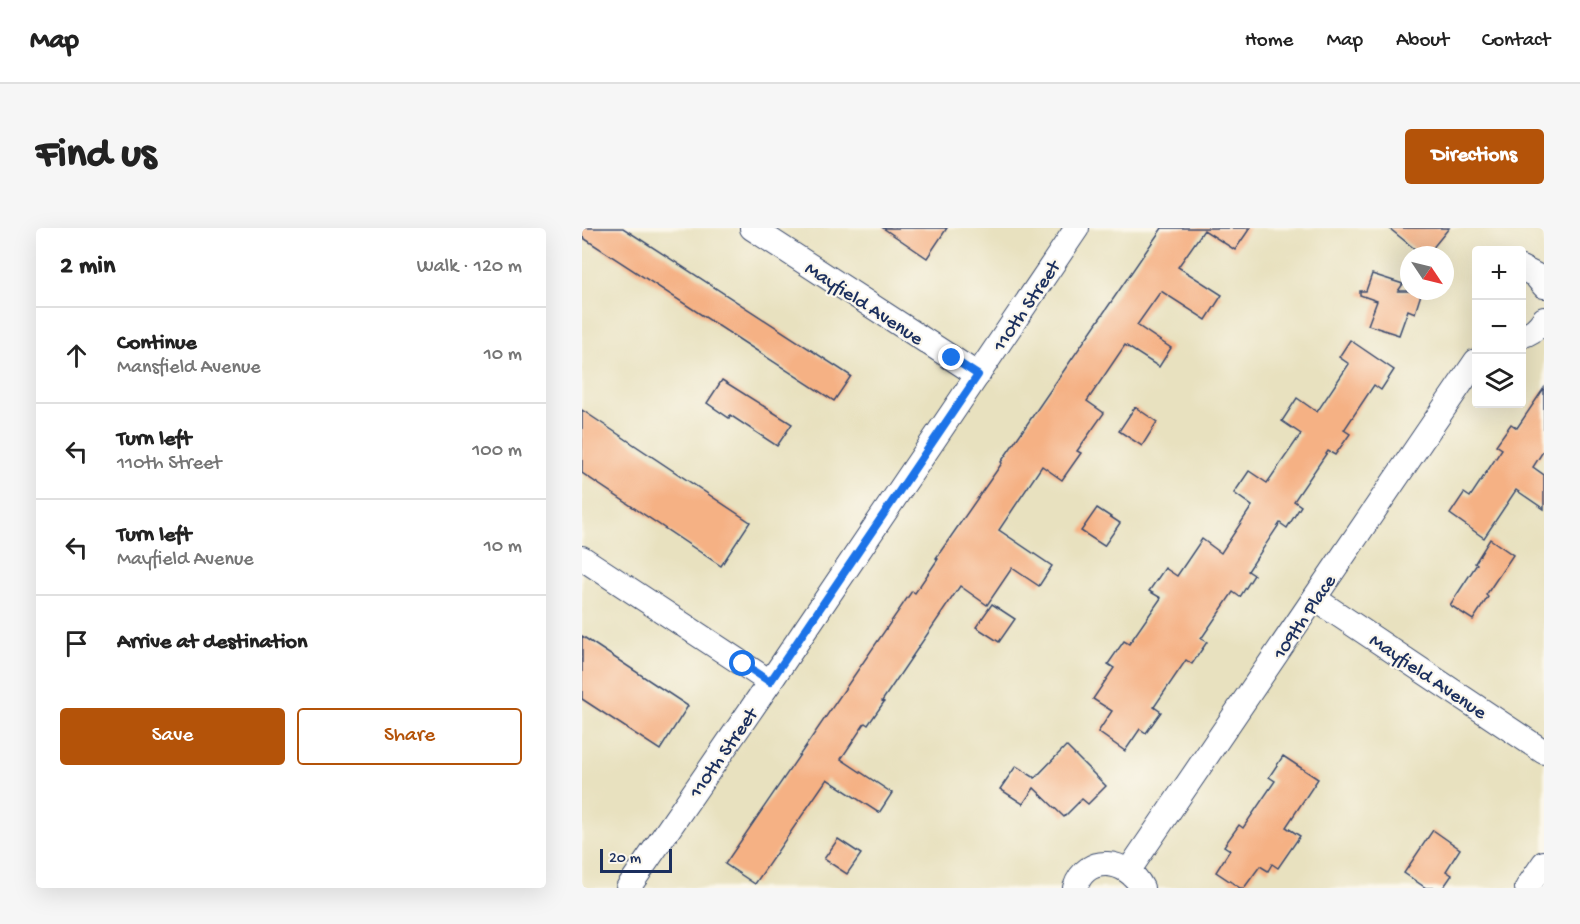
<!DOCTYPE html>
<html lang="en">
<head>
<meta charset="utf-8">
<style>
	:root { --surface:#fff; --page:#f6f6f6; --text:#222; --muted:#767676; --line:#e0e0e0; --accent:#b45309 }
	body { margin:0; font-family:"Gochi Hand",sans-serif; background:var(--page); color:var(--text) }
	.controls { position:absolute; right:18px; top:18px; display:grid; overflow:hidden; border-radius:6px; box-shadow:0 6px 24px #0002 }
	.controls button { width:54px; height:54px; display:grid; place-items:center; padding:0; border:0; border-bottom:2px solid var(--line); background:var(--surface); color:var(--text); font:30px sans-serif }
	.compass { position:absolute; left:818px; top:18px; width:54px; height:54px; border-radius:50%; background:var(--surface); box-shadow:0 6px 24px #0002; rotate:125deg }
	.scale { position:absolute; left:18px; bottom:15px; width:72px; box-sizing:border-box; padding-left:6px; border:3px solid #1b2f5e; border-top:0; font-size:16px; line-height:21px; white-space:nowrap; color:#1b2f5e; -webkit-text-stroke:4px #fbf7ec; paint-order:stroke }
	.stop { position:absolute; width:18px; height:18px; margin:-14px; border:4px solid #1a73e8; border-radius:50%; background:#fff }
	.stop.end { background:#1a73e8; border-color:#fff; box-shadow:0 2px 6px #0008 }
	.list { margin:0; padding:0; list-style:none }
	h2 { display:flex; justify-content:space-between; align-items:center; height:78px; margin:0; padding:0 24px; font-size:26px }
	h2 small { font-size:20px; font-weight:400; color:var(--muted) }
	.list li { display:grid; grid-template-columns:39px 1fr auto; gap:18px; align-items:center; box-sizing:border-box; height:96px; padding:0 24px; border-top:2px solid var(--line) }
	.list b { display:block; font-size:22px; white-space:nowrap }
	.list p { margin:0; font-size:20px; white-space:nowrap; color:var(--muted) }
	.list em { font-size:20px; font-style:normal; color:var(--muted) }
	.actions { display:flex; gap:12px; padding:18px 24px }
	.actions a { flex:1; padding:14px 0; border:2px solid var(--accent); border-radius:6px; text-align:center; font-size:21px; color:var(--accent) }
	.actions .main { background:var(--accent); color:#fff }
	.icon { flex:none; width:33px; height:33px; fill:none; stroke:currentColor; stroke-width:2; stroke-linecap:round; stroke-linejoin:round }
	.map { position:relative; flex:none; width:962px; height:660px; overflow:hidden; border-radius:6px }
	header { display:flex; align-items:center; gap:36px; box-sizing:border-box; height:84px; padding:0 30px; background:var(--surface); border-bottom:2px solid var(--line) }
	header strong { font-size:28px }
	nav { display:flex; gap:33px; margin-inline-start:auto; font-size:21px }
	.intro { display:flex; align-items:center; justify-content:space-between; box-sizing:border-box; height:144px; padding:0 36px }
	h1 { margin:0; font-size:42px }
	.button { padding:15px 27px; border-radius:6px; background:var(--accent); color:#fff; font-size:21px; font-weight:700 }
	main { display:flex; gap:36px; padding:0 36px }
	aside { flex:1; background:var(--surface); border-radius:6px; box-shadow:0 6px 24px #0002 }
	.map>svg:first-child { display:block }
	.building { fill:#f5b184 }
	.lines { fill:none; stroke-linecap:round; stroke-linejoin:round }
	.minor-casing { stroke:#3a4a6d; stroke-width:26 }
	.minor { stroke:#fff; stroke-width:24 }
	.route { stroke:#1a73e8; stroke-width:8 }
	.labels { text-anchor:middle; stroke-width:4.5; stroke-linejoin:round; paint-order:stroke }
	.street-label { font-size:20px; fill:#1b2f5e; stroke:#fbf7ec }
</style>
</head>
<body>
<header>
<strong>Map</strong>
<nav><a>Home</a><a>Map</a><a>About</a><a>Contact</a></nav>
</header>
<div class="intro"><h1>Find us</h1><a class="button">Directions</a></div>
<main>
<aside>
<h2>2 min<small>Walk · 120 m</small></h2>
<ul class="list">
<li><svg class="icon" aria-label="ahead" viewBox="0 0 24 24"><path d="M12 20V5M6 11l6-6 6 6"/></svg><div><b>Continue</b><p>Mansfield Avenue</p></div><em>10 m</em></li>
<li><svg class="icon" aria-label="left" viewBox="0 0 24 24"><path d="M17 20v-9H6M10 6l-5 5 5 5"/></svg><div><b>Turn left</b><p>110th Street</p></div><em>100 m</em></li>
<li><svg class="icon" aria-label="left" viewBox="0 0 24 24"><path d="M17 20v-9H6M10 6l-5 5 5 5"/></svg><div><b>Turn left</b><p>Mayfield Avenue</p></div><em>10 m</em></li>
<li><svg class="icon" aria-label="arrive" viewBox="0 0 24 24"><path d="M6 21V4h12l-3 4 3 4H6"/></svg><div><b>Arrive at destination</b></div></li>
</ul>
<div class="actions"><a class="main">Save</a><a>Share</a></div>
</aside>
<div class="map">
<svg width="962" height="660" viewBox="0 0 962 660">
	<rect width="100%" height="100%" fill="#fbf7ec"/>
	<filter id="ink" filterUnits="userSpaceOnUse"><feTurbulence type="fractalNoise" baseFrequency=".0167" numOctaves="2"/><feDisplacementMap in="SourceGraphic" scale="12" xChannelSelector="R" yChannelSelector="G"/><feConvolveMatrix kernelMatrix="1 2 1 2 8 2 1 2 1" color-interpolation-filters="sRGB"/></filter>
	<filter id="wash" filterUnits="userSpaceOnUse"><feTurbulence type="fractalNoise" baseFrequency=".008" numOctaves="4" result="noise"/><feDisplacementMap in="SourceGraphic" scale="24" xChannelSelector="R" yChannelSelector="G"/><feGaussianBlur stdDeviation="1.35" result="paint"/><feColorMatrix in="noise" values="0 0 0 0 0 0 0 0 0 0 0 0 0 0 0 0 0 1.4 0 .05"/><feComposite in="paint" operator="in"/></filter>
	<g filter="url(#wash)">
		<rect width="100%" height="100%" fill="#e8e1bf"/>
		<g id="blocks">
			<g class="building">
				<polygon points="0,0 41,0 269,148 252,173 0,9"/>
				<polygon points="301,0 365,0 345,30"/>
				<polygon points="580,0 668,0 653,22 622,2 596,39 640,67 624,92 579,63 555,97 589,120 577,139 543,117 505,173 522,185 495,223 499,225 480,252 460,238 417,302 470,338 457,358 430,340 405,377 378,358 300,473 302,474 286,497 283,495 259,531 310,565 297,585 245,551 173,656 143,636 330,363 333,365 356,331 354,330 420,235 419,234"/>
				<polygon points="807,0 867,0 845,27 840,27"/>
				<polygon points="790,46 821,56 816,63 840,63 833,85 826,82 817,107 786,97 795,73 778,67 778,63 784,63"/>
				<polygon points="768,112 812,142 799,162 792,157 762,202 768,206 753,227 746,223 712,273 719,278 705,300 698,295 666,343 672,347 658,369 651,364 619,411 625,414 610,436 604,432 572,479 579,484 564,505 558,501 543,523 516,504 530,483 511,471 532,440 526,436 542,413 547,416 579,370 567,363 583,340 595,348 620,311 639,325 670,278 652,265 667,243 685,255 719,206 700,193 715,170 735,184 767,136 757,129"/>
				<polygon points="140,152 210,196 195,218 148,187 147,190 125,175"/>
				<polygon points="962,160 962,222 951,239 962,247 962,281 934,262 902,310 868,286 882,265 888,269 920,221 914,217 929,196 935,200"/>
				<polygon points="553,179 575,194 560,218 537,203"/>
				<polygon points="0,182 168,294 139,338 0,245"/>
				<polygon points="515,280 538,295 522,318 499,303"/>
				<polygon points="908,311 931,327 904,367 906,369 891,392 868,377 895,336 893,335"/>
				<polygon points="410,376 433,391 417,414 394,399"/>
				<polygon points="0,408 106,478 78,522 0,471"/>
				<polygon points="484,518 524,558 506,576 500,571 482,589 452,560 441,576 418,561 434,538 453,550"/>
				<polygon points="701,528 736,551 704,599 718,608 696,640 690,636 686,643 678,638 662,660 658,660 634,644 648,622 642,618 657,597 661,600 693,553 687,549"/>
				<polygon points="851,602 878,621 864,643 870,647 861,660 844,660 822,645"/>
				<polygon points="256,611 279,626 265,646 242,631"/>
			</g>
		</g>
	</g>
	<g filter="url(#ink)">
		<use href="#blocks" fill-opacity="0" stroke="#3a4a6d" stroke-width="1.5"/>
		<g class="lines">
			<defs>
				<g id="minor">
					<polyline points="170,0 396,147"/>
					<polyline points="939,40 953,47 962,58"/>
					<path d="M939,108C950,105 956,100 962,91"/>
					<polyline points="0,330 188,454"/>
					<polyline points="733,371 962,524"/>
					<polyline points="547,642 894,133"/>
					<polyline points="46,660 188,454 495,0"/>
					<path d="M493,660C504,625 546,631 560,660"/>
					<polyline points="945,660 962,635"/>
				</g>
			</defs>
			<use href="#minor" class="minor-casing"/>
			<use href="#minor" class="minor"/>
		</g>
	</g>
	<g class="lines" filter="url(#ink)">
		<polyline class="route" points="161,436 188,454 396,147 370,130"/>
	</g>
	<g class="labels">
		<g class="street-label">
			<text transform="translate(283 74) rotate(33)" y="7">Mayfield Avenue</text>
			<text transform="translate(443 77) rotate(-56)" y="7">110th Street</text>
			<text transform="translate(721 388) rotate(-56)" y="7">109th Place</text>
			<text transform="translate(847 447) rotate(34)" y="7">Mayfield Avenue</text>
			<text transform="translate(140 524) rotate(-55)" y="7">110th Street</text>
		</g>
	</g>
</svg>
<div class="controls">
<button>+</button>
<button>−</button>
<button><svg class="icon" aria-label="layers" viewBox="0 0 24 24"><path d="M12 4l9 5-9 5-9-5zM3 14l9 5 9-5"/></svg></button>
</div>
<svg class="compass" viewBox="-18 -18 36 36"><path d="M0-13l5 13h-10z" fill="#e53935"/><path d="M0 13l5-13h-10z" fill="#767676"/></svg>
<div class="scale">20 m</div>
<div class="stop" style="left:161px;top:436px"></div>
<div class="stop end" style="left:370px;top:130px"></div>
</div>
</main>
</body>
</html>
